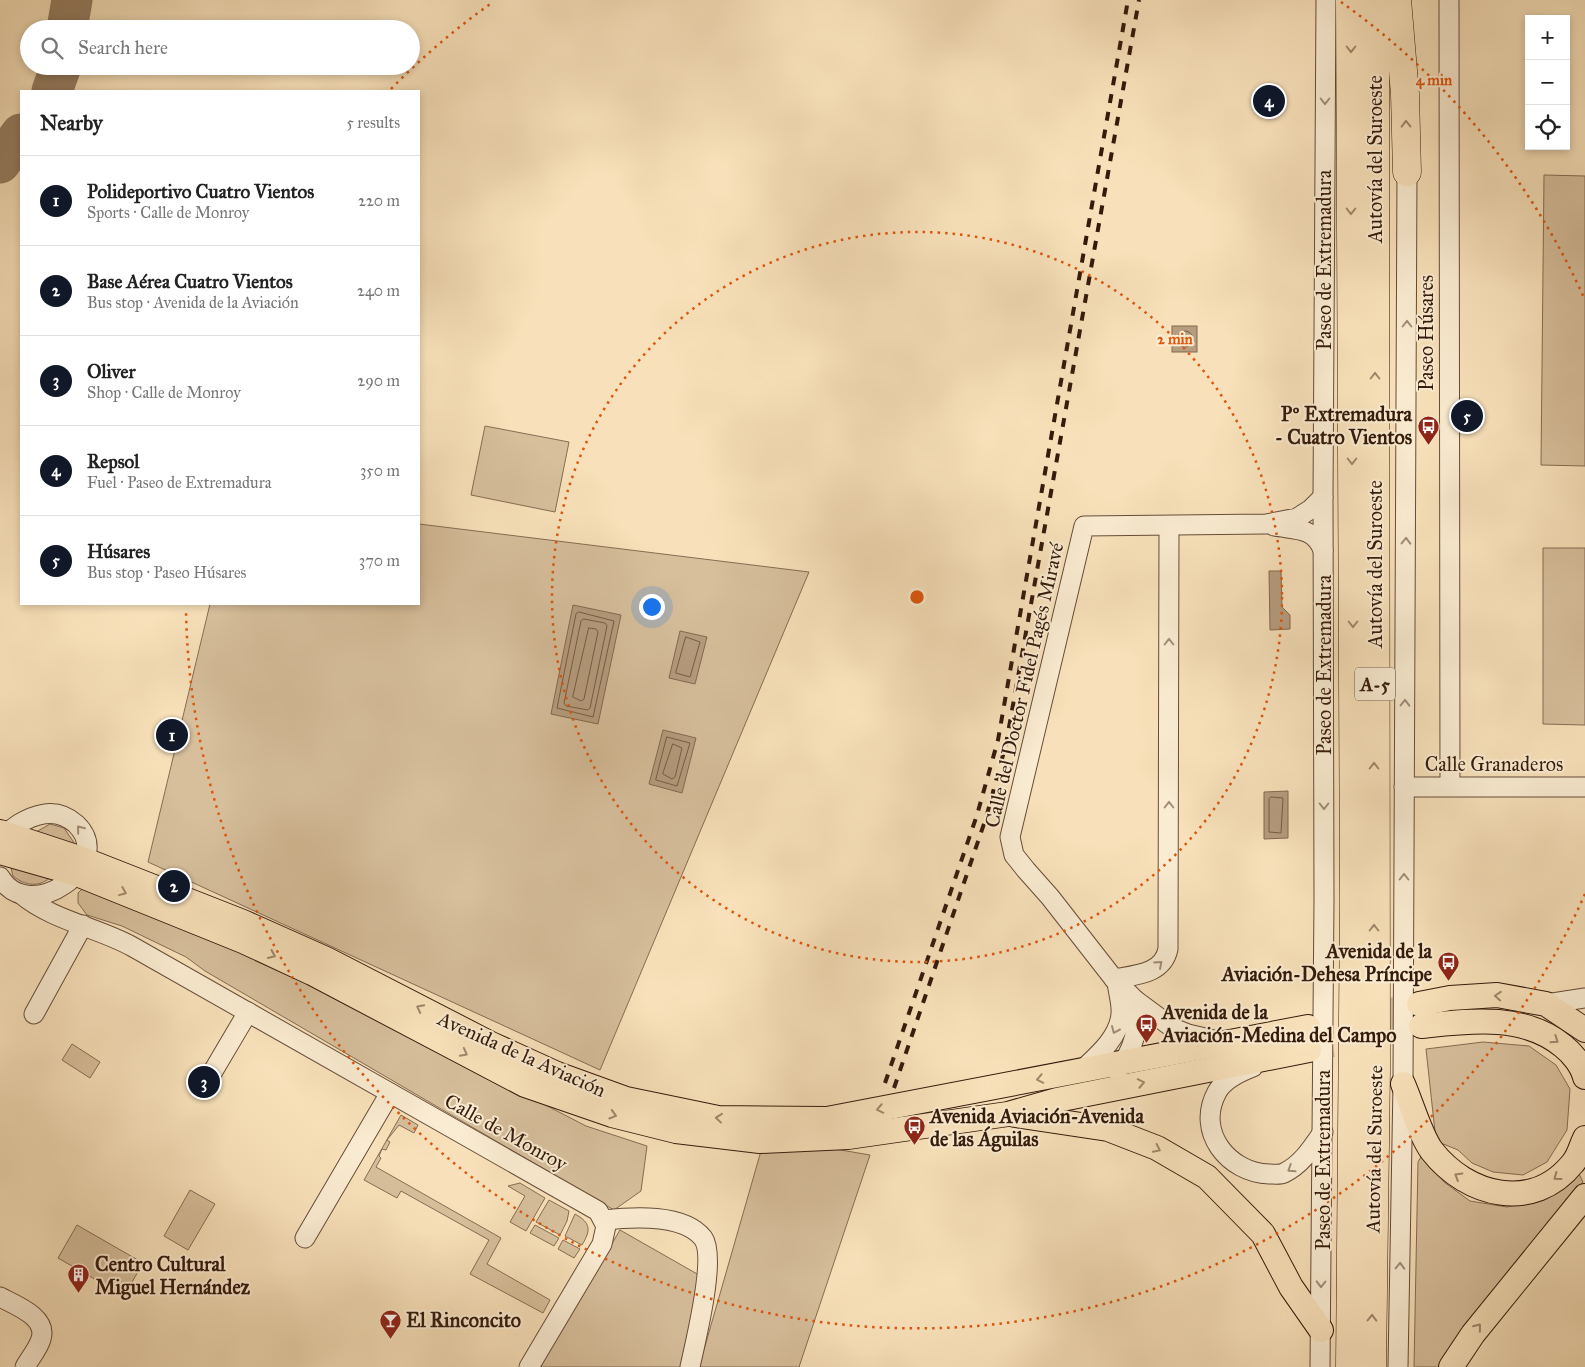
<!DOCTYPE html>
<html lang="en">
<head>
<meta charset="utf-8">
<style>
	:root { --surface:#fff; --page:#f2f2f2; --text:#222; --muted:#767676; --line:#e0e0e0; --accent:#111827 }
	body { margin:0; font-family:"IM FELL Great Primer",serif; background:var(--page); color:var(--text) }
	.controls { position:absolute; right:15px; top:15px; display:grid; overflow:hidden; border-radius:0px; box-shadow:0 2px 8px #0003 }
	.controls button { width:45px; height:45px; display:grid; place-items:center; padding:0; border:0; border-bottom:1px solid var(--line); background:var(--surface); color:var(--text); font:25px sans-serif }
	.you { position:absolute; left:651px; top:606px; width:18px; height:18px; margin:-12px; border:4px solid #fff; border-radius:50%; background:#1a73e8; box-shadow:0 0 0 8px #1a73e833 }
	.badge { display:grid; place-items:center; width:32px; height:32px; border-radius:50%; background:var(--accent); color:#fff; font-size:16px; font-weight:700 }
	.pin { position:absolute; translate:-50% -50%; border:2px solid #fff; box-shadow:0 1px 5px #0006 }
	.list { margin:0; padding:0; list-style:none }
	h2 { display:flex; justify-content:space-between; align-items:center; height:65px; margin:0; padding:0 20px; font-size:21px }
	h2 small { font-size:16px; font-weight:400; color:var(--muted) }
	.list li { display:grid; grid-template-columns:32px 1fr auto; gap:15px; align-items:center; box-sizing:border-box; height:90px; padding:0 20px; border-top:1px solid var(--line) }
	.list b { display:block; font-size:19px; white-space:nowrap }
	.list p { margin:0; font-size:16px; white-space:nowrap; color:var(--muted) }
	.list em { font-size:16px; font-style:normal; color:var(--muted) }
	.icon { flex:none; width:28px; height:28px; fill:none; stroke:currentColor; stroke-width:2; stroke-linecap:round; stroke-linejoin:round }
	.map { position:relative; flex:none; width:1585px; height:1367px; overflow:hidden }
	.search { position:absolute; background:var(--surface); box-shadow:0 2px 8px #0003; left:20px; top:20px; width:400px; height:55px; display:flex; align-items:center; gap:12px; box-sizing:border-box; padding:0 18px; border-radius:28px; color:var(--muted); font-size:19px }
	.panel { position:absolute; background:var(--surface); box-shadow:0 2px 8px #0003; left:20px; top:90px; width:400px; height:515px; border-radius:0px }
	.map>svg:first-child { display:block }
	.green { fill:#d7bf9c; stroke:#866c54 }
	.water { fill:#b69d7f; stroke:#826951 }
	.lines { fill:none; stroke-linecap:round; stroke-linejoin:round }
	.shore { stroke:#765c46; stroke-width:1 }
	.taxiway { stroke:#967e63; stroke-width:41 }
	.major-tunnel { stroke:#d1b997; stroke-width:24; stroke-dasharray:24 12; stroke-linecap:butt }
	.minor-casing { stroke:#664c38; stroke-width:21 }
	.major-casing { stroke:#351a0c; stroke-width:26 }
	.highway-casing { stroke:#351a0c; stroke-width:29 }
	.minor { stroke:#faecd2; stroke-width:19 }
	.major { stroke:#f8e1ba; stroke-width:24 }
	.highway { stroke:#f8e1ba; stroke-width:28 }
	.rail { stroke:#351a0c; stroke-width:4; stroke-dasharray:9 9; stroke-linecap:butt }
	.oneway { stroke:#a0876c }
	.oneway2 { stroke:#a18e79 }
	.ring { fill:none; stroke:#df560c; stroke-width:2.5; stroke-dasharray:2.5 5 }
	.labels { text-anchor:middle; stroke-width:4; stroke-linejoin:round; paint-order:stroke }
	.shield { fill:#faecd2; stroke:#705947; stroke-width:1 }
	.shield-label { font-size:19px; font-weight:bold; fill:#351a0c }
	.street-label { font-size:20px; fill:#351a0c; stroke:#faecd2 }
	.poi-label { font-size:20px; font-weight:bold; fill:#351a0c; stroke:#faecd2; text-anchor:start }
	.centre { fill:#df560c; stroke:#faecd2; stroke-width:2.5 }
	.ring-label { font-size:15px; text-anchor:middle; font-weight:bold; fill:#df560c; stroke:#faecd2; stroke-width:4; stroke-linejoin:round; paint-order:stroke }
</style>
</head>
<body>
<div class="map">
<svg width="1585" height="1367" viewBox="0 0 1585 1367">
	<rect width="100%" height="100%" fill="#f8e1ba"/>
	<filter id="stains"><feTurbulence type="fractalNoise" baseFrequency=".004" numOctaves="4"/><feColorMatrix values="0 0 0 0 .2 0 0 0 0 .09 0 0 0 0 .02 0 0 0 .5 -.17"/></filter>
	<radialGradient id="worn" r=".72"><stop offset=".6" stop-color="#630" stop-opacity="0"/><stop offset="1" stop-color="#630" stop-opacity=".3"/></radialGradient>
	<g class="green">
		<polygon points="1544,175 1585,176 1585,466 1541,465"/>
		<polygon points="485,426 569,442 555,512 471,495"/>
		<polygon points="419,524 809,572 600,1070 148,862 210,604 419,604"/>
		<polygon points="1543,548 1585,548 1585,725 1543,724"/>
		<polygon points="50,824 64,828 75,844 36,832"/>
		<path d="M10,864L52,876C40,888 25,886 13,876Z"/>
		<polygon points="86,885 234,944 586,1126 647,1146 641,1191 614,1210 205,971 186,957 122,926 87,915 78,903 78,893"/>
		<polygon points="1483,1042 1529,1046 1556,1065 1570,1089 1567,1130 1547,1162 1523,1175 1493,1172 1472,1163 1458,1150 1436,1141 1426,1049"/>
		<polygon points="72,1044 100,1062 90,1078 62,1060"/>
		<polygon points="401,1115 418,1125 414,1133 399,1125 387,1140 390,1142 386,1150 382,1149 379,1156 381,1158 376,1167 501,1238 487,1264 550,1300 543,1313 470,1274 489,1240 401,1191 397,1198 364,1180"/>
		<polygon points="765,1137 870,1155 799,1367 699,1367"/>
		<polygon points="1422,1155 1444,1182 1470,1201 1507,1207 1544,1199 1578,1172 1583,1182 1509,1270 1469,1323 1441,1367 1414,1367 1418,1162"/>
		<polygon points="520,1183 545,1198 526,1231 510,1222 525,1196 508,1186"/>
		<polygon points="190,1190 215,1204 188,1250 164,1236"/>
		<polygon points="549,1200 569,1211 567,1221 560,1235 536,1222"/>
		<path d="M575,1214C591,1223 591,1230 582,1245L565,1236Z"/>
		<polygon points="77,1225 143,1263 124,1296 58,1258"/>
		<polygon points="535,1225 559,1238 554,1246 530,1233"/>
		<polygon points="620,1230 699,1275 682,1367 540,1367"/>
		<polygon points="563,1240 580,1249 574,1258 558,1249"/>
	</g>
	<g class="water">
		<rect x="1172" y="326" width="25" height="26"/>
		<polygon points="1269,571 1281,571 1282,607 1290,615 1290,629 1270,630"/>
		<polygon points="573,605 621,615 598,724 551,714"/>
		<polygon points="680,631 707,637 695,684 669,678"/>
		<polygon points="663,730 696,738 682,793 649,784"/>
		<polygon points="1288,791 1288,838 1264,839 1264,792"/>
	</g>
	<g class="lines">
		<g class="shore">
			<circle cx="1185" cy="339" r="8"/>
			<polygon points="579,612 614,621 593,717 557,708 576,614"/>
			<polygon points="584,619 605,623 607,626 590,708 588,710 566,706 564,703 581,621"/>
			<polygon points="589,628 596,629 598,632 584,699 581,701 573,697"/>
			<polygon points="686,637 700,642 690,677 676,673"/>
			<polygon points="667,737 690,743 677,786 656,780"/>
			<polygon points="673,744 682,748 675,777 672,779 663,774"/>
			<polygon points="1271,797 1283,798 1281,833 1269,832 1269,799"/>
		</g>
		<g class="taxiway">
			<polyline points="67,29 72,0"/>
			<polyline points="52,91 61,66"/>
			<polyline points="0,163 21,134"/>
		</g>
		<g class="major-tunnel">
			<polyline points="1308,1027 1419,1004"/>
			<polyline points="1309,1050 1421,1026"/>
		</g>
		<defs>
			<g id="minor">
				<polyline points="1449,0 1450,786"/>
				<path d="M1274,526C1296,530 1314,527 1323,550"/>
				<polyline points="1404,787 1585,787"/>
				<path d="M0,877C29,927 118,864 76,824C67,816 56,812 44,814C27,817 9,828 1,842"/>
				<path d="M21,894C53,921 97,927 133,947L598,1211L606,1226L602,1244L529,1367"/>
				<path d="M1114,979C1136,975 1163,974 1168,949L1169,526"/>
				<polyline points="1546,1004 1585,998"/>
				<polyline points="34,1014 83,925"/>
				<polyline points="1222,1042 1188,1034 1173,1028 1135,1000 1114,979 1050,897 1026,870 1014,855 1010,837 1084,526 1266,524 1297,518 1311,509 1323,497"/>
				<path d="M1253,1067C1240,1072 1224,1079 1217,1092C1195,1132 1229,1173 1269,1174C1274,1174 1280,1175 1284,1173C1302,1164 1312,1148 1323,1132"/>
				<path d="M1117,1070C1135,1049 1139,1028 1135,1000"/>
				<path d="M1081,1071C1097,1056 1119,1038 1121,1014C1122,1004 1118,992 1117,982"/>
				<polyline points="212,1073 248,1012"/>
				<path d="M604,1220C632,1217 683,1213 703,1238C717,1257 695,1343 690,1367"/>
				<polyline points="305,1238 390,1093"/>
				<path d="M0,1297C15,1305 48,1317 41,1339C38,1349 30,1358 25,1367"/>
				<polyline points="1320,1367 1324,900 1323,497 1326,0"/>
				<polyline points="1398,1367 1403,1084 1407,172"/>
			</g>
			<g id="major">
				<polyline points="0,832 85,860 243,922 326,959 491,1044 557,1074 626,1099 718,1118 827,1119 1308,1027"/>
				<polyline points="0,852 77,874 243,941 312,973 525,1085 612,1115 676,1131 760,1141 848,1137 1008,1114 1057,1100 1309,1050"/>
				<polyline points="1419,1004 1450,998 1497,995 1546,1004 1585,1030"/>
				<path d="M1421,1026C1468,1021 1523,1013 1563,1046C1572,1053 1582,1065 1585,1077"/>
				<path d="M1403,1084C1411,1102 1421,1137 1432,1151C1467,1196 1533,1213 1573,1163C1579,1156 1581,1146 1585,1138"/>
				<polyline points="1015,1115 1108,1129 1157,1148 1207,1177 1263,1234 1291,1287 1321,1330"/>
				<polyline points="1451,1367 1473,1334 1585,1196"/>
			</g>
			<g id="highway">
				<polyline points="1397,0 1405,94 1407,172"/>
				<polyline points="1350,1367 1354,903 1350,0"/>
				<polyline points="1372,1367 1376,1070 1375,0"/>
			</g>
		</defs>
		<use href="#minor" class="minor-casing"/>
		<use href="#major" class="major-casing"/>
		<use href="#highway" class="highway-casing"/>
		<use href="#minor" class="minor"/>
		<use href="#major" class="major"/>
		<use href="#highway" class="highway"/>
		<g class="rail">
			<polyline points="885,1083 977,815 998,740 1128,0"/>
			<polyline points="894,1088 986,818 1006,744 1139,0"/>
		</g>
	</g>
	<defs><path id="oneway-chevron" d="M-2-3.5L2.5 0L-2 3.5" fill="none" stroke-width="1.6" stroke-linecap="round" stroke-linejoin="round" transform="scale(1.25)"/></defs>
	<g class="oneway">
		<use href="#oneway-chevron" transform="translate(1351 49) rotate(90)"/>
		<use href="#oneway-chevron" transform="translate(1406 124) rotate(-91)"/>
		<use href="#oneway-chevron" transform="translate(1351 211) rotate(90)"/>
		<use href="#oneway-chevron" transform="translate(1375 376) rotate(-90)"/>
		<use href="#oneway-chevron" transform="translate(1352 461) rotate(90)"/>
		<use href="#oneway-chevron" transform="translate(1353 624) rotate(90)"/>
		<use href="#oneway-chevron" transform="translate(1374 766) rotate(-90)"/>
		<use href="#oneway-chevron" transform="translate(123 892) rotate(22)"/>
		<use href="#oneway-chevron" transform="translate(1374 928) rotate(-90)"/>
		<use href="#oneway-chevron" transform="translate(272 955) rotate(25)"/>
		<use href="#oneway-chevron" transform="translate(1498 996) rotate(-176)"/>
		<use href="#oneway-chevron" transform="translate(420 1008) rotate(-153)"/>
		<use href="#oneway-chevron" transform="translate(1555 1040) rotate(34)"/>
		<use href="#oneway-chevron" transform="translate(464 1053) rotate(28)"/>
		<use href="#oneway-chevron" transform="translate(1040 1079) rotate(169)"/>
		<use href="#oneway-chevron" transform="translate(1141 1083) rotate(-11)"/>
		<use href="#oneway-chevron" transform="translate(880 1109) rotate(169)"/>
		<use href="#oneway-chevron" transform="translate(613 1115) rotate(17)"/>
		<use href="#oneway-chevron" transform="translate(719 1118) rotate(-174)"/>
		<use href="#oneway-chevron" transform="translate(1157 1149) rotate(26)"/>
		<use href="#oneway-chevron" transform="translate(1458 1176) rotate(-149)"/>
		<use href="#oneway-chevron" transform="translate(1557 1177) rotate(144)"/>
		<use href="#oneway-chevron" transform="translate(1372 1318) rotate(-89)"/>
		<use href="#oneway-chevron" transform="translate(1478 1327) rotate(-52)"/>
	</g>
	<g class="oneway2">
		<use href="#oneway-chevron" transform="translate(1325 101) rotate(90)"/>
		<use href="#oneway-chevron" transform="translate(1407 324) rotate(-90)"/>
		<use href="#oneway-chevron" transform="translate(1406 541) rotate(-89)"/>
		<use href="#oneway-chevron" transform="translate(1169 642) rotate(-90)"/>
		<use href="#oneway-chevron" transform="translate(1405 703) rotate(-89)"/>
		<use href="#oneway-chevron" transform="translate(1169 805) rotate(-90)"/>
		<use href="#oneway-chevron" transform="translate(1324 806) rotate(90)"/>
		<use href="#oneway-chevron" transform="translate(80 829) rotate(-129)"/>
		<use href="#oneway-chevron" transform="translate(1404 877) rotate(-90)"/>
		<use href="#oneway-chevron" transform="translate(1159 964) rotate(-42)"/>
		<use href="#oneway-chevron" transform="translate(1115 1030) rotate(114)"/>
		<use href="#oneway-chevron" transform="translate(1291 1169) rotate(147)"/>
		<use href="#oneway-chevron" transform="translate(1400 1266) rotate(-88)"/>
		<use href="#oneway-chevron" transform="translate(1321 1284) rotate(91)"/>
	</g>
	<g class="ring">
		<circle cx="917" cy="597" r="365"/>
		<path d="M1585 894A731 731 0 0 1 186 610M391 89A731 731 0 0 1 493 2M1341 2A731 731 0 0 1 1585 300"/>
	</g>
	<defs>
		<symbol id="bus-pin" viewBox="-11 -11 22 30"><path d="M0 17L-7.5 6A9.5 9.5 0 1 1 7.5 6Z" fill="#8f2418" stroke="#faecd2"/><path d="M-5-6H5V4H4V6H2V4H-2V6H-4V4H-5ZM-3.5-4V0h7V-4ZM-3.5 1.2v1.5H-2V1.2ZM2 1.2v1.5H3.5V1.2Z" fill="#fff"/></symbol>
		<symbol id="building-pin" viewBox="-11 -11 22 30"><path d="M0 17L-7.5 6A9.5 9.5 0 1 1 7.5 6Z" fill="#8f2418" stroke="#faecd2"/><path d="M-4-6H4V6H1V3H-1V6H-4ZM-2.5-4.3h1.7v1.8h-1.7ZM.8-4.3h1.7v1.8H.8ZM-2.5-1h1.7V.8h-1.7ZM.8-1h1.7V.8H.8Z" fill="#fff"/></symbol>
		<symbol id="bar-pin" viewBox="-11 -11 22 30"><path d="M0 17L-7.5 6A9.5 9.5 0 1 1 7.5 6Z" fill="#8f2418" stroke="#faecd2"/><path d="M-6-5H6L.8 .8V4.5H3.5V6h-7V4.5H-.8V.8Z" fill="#fff"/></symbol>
	</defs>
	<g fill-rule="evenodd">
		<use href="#bus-pin" x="1416" y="414" width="25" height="34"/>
		<use href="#bus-pin" x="1436" y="950" width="25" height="34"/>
		<use href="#bus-pin" x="1134" y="1012" width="25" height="34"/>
		<use href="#bus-pin" x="902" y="1114" width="25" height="34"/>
		<use href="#building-pin" x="66" y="1262" width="25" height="34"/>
		<use href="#bar-pin" x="378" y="1308" width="25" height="34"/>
	</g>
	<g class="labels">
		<rect class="shield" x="1355" y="667.5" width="40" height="33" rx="4"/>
		<g class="shield-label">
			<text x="1375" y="691">A-5</text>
		</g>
		<g class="street-label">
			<text transform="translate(1375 159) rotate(-90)" y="7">Autovía del Suroeste</text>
			<text transform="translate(1324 260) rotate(-90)" y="7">Paseo de Extremadura</text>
			<text transform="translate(1426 333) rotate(-90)" y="7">Paseo Húsares</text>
			<text transform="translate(1375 564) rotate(-90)" y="7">Autovía del Suroeste</text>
			<text transform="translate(1324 665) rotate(-90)" y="7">Paseo de Extremadura</text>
			<text transform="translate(1024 685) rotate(-77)" y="7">Calle del Doctor Fidel Pagés Miravé</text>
			<text x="1494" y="771">Calle Granaderos</text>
			<text transform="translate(522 1054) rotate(24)" y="7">Avenida de la Aviación</text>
			<text transform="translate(506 1132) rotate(29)" y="7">Calle de Monroy</text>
			<text transform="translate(1374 1149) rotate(-89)" y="7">Autovía del Suroeste</text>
			<text transform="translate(1323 1160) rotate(-90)" y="7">Paseo de Extremadura</text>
		</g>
		<g class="poi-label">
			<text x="1412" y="421" text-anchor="end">Pº Extremadura<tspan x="1412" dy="23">- Cuatro Vientos</tspan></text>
			<text x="1432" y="958" text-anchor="end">Avenida de la<tspan x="1432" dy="23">Aviación-Dehesa Príncipe</tspan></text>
			<text x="1162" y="1019">Avenida de la<tspan x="1162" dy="23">Aviación-Medina del Campo</tspan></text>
			<text x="930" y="1123">Avenida Aviación-Avenida<tspan x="930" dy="23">de las Águilas</tspan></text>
			<text x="95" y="1271">Centro Cultural<tspan x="95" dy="23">Miguel Hernández</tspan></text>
			<text x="406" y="1327">El Rinconcito</text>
		</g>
	</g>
	<circle cx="917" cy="597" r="8" class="centre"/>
	<g class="ring-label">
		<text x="1434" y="85">4 min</text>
		<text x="1175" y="344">2 min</text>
	</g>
	<rect width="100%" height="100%" filter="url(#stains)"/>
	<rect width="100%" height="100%" fill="url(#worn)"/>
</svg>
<div class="controls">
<button>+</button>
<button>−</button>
<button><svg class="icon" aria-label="locate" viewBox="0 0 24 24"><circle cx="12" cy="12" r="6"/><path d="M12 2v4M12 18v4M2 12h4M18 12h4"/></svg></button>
</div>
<div class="you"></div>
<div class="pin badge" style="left:172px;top:735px">1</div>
<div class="pin badge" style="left:174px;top:886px">2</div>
<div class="pin badge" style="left:204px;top:1082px">3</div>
<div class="pin badge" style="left:1269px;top:101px">4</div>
<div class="pin badge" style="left:1467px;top:416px">5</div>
<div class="search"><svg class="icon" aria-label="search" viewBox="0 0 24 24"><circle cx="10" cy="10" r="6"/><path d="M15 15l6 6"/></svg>Search here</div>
<section class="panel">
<h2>Nearby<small>5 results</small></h2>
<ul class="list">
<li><span class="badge">1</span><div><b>Polideportivo Cuatro Vientos</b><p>Sports · Calle de Monroy</p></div><em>220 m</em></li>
<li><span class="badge">2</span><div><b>Base Aérea Cuatro Vientos</b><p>Bus stop · Avenida de la Aviación</p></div><em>240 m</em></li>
<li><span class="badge">3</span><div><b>Oliver</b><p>Shop · Calle de Monroy</p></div><em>290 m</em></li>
<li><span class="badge">4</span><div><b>Repsol</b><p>Fuel · Paseo de Extremadura</p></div><em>350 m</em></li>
<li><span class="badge">5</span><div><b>Húsares</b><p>Bus stop · Paseo Húsares</p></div><em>370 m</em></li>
</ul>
</section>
</div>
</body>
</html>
